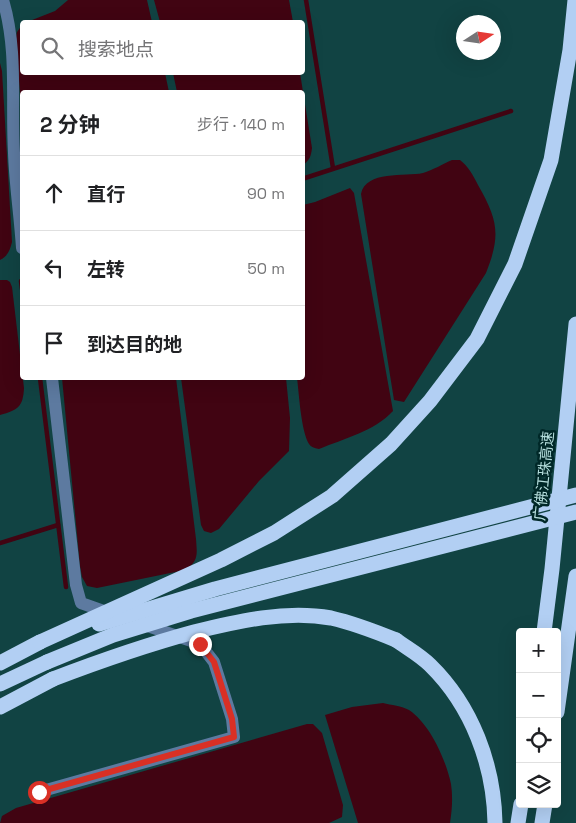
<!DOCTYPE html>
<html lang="zh">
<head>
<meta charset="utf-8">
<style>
	:root { --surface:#fff; --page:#f2f2f2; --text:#202124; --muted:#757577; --line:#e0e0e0 }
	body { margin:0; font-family:"Space Grotesk","Noto Sans SC",sans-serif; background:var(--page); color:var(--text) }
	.controls { position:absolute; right:15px; bottom:15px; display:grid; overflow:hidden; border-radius:5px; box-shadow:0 5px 20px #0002 }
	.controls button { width:45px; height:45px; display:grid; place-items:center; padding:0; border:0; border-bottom:1px solid var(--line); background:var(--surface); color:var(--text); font:25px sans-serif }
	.compass { position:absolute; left:456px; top:15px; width:45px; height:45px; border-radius:50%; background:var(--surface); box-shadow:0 5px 20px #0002; rotate:78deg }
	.stop { position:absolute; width:15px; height:15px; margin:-11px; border:4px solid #d93025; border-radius:50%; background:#fff }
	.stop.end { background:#d93025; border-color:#fff; box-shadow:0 1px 5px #0008 }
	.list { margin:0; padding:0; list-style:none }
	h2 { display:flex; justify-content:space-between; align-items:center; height:65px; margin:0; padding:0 20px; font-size:21px }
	h2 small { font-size:16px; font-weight:400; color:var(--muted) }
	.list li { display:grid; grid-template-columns:32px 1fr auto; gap:15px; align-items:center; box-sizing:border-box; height:75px; padding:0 20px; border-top:1px solid var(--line) }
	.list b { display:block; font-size:19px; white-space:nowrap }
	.list em { font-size:16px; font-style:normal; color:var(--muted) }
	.icon { flex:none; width:28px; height:28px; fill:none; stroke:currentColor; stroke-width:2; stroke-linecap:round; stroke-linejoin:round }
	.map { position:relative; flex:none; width:576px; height:823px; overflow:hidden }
	.search { position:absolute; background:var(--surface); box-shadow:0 5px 20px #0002; left:20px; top:20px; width:285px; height:55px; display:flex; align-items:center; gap:12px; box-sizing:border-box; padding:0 18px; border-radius:5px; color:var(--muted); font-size:19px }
	.panel { position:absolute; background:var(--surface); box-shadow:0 5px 20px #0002; left:20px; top:90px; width:285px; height:290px; border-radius:5px }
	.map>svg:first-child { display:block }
	.water { fill:#410412 }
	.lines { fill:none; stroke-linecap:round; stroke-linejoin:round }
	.stream { stroke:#410412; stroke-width:4.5 }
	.minor { stroke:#5d7aa0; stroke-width:12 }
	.highway { stroke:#b2cff3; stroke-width:15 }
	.highway-bridge { stroke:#b2cff3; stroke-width:15 }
	.route { stroke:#d93025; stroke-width:6 }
	.labels { text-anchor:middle; stroke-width:5; stroke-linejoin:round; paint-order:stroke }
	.street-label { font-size:15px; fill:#b5dedd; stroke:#002828 }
</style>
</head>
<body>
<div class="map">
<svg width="576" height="823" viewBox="0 0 576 823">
	<rect width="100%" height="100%" fill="#114343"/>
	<g class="water">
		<polygon points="68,0 147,0 152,22 27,22 55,11"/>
		<polygon points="154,0 289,0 293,22 160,22"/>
		<polygon points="22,25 22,72 165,73 169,92 22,92 22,121 16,37 17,32"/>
		<path d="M0,63L2,71L12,242C10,250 8,256 0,260Z"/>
		<path d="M173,73H300L312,148C311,156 310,160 303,165L302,92H177Z"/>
		<path d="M452,160H460C468,166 473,175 478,185C498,220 501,235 486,273L404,402L394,400L361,194C366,170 405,177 423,173C433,170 443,164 452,160Z"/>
		<path d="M350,188L354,193L393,411C375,431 343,439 319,449C314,448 311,447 309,444C301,431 299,393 297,378H302L303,205L315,202Z"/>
		<path d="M0,280H7L10,282L12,287L24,388C23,407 18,410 0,415Z"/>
		<path d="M62,378H176L196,539C197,554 199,561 185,570L97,588L87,586L82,577L80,566Z"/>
		<polygon points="181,378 286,378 290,418 289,451 259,481 219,529 211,533 204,531 201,525"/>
		<path d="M383,703C391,705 402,706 409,710C430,724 446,760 451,784C453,797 452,810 450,823H358L325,715L352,707Z"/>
		<polygon points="307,724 313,724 322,733 343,805 342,817 329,823 0,823 2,816 16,808"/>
	</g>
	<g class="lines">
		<g class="stream">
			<polyline points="306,0 333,168"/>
			<polyline points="302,179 511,111"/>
			<polyline points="21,281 22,289"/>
			<polyline points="40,378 66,587"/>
			<polyline points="0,543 58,525"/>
		</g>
		<g class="minor">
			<path d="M3,0C18,50 11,101 14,153C15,184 20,216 22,248"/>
			<polyline points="52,378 76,585 81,603 112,614"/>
			<polyline points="39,792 234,737 232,719 214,662 200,644 142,624"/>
		</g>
		<g class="highway">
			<polyline points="544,632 552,569 576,324"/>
			<path d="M396,640C407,648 420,655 430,665C472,706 494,765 495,823"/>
			<polyline points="0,663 40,642"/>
			<polyline points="0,684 47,662"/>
			<polyline points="0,707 53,679"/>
			<polyline points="557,712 576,576"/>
			<polyline points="518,823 521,804"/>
			<polyline points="542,823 545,804"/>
		</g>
		<g class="highway-bridge">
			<polyline points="99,624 215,589 576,495"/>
			<polyline points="40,642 221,560 274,533 332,496 391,444 430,401 477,339 515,264 551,160 570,50 575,0"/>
			<polyline points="47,662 113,635 191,611 576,512"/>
			<path d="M53,679C100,661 146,645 194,632C238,621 286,610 331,618C353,623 374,631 396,640"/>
		</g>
	</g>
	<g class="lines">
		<polyline class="route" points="39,792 234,737 232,719 214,662 200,644"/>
	</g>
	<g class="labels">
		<g class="street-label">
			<text transform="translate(544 476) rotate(-84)" y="5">广佛江珠高速</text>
		</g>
	</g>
</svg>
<div class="controls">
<button>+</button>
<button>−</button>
<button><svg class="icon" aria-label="locate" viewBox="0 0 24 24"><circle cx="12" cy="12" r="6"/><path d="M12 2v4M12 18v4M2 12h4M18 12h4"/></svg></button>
<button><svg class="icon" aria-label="layers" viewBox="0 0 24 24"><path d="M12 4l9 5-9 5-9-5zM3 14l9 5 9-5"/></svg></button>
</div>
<svg class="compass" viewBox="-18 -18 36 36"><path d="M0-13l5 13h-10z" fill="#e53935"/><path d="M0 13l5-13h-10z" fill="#757577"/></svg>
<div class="stop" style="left:39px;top:792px"></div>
<div class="stop end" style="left:200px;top:644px"></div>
<div class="search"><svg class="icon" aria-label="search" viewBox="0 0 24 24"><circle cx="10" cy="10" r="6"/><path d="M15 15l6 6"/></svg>搜索地点</div>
<section class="panel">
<h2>2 分钟<small>步行 · 140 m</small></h2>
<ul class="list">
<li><svg class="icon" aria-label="ahead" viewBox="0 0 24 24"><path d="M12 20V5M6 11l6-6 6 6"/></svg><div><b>直行</b></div><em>90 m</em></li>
<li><svg class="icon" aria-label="left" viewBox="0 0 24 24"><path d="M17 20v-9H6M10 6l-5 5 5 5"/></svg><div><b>左转</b></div><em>50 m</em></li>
<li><svg class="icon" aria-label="arrive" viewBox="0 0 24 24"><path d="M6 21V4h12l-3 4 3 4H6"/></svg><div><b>到达目的地</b></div></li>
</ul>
</section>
</div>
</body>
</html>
